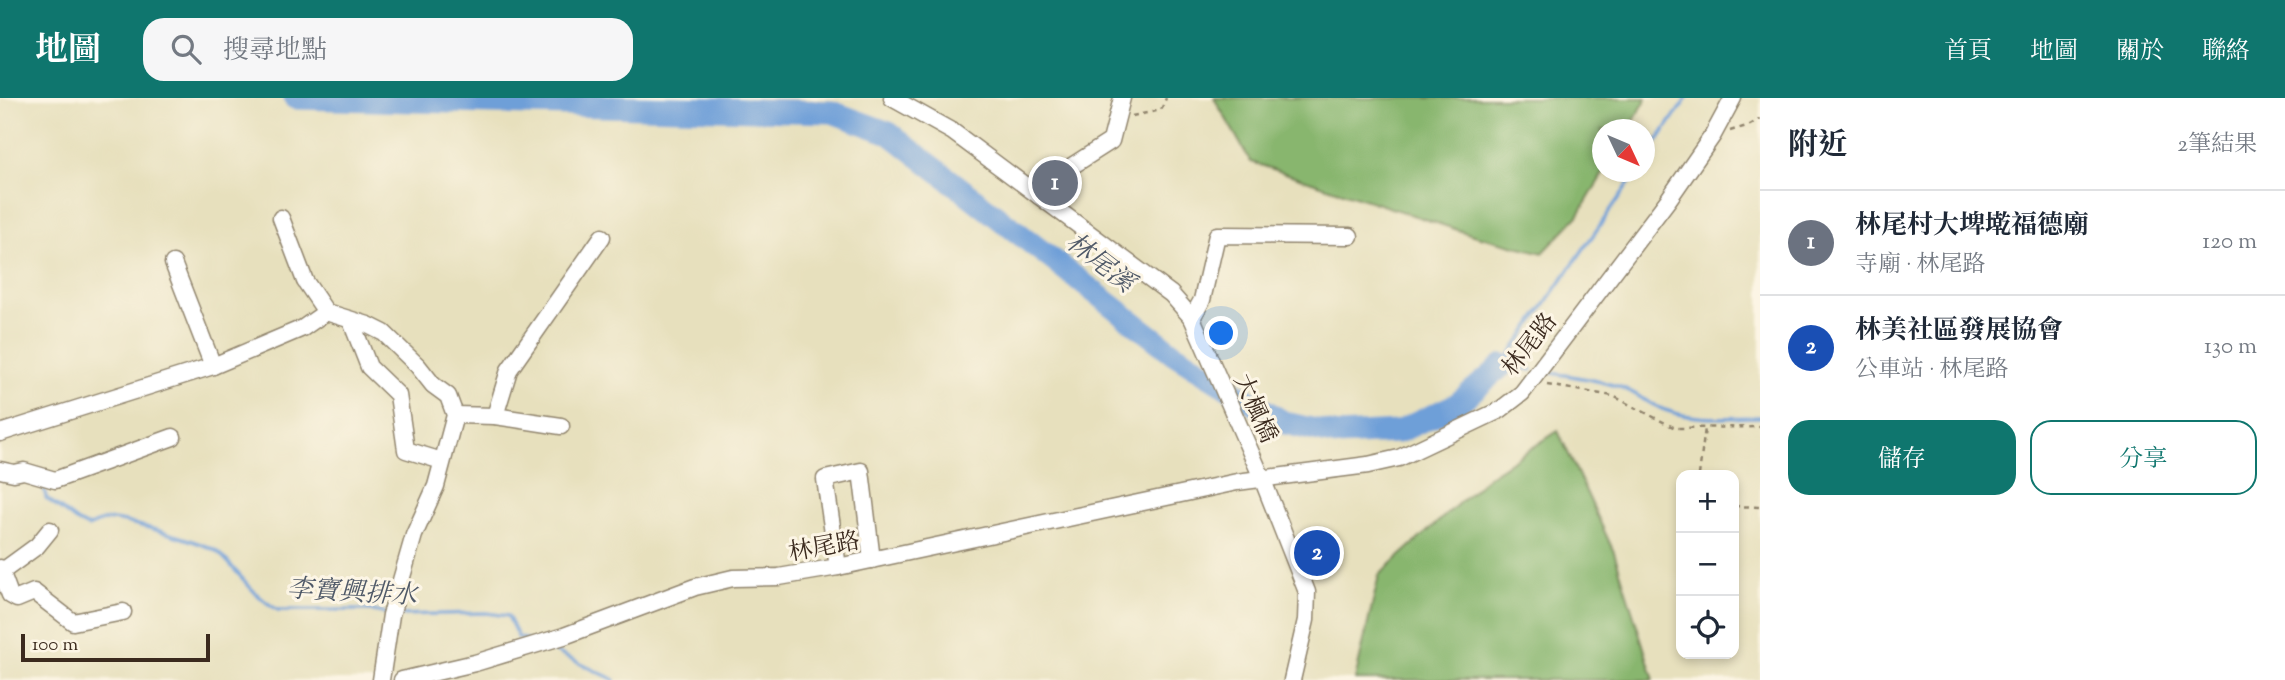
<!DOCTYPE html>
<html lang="zh-TW">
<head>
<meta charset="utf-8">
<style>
	:root { --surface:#fff; --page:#f6f6f7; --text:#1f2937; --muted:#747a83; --line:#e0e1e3; --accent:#0f766e }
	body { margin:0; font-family:"Sorts Mill Goudy","Noto Serif TC",serif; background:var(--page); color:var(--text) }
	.controls { position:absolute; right:21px; bottom:21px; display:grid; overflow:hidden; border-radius:14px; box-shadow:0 4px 10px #0003 }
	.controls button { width:63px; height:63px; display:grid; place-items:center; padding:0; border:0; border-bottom:2px solid var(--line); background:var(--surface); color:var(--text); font:35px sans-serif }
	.compass { position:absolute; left:1592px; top:21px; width:63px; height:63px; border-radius:50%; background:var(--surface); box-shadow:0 4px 10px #0003; rotate:134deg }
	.scale { position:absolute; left:21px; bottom:18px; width:189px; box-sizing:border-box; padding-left:7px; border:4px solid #3b2a1e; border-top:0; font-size:19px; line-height:24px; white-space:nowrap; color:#3b2a1e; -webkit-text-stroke:5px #fcf5e5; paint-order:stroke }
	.you { position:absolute; left:1222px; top:236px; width:24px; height:24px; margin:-18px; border:5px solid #fff; border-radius:50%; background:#1a73e8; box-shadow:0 0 0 10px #1a73e833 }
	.badge { display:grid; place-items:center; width:46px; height:46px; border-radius:50%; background:var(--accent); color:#fff; font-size:23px; font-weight:700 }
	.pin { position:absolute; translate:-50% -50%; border:4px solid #fff; box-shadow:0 2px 7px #0006 }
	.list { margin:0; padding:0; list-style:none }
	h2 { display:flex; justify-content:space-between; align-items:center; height:91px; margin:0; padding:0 28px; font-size:30px }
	h2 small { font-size:23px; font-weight:400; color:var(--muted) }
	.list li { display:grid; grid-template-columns:46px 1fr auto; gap:21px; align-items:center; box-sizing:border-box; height:105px; padding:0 28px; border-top:2px solid var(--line) }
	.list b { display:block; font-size:26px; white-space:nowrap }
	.list p { margin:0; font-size:23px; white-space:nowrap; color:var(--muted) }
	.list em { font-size:23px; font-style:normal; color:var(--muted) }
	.actions { display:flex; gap:14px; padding:21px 28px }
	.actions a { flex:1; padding:16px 0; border:2px solid var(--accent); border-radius:21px; text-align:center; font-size:24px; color:var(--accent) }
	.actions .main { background:var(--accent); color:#fff }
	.icon { flex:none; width:38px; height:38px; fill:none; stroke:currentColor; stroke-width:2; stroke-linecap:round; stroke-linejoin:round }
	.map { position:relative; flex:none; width:1760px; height:582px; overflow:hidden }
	header { display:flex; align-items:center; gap:42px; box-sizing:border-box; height:98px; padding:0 35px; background:var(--accent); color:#fff }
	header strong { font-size:33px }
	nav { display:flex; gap:38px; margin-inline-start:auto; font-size:24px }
	.search { width:490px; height:63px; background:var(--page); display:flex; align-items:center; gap:18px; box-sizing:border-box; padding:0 24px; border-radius:21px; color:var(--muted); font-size:26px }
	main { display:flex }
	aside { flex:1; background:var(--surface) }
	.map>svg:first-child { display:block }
	.forest { fill:#88b66e; stroke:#627046; stroke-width:2 }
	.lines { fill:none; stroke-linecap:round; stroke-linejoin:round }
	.stream { stroke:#6e9fd8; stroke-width:3.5 }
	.river { stroke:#6e9fd8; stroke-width:23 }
	.minor-casing { stroke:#91856e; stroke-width:19 }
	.path { stroke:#91856e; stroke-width:2.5; stroke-dasharray:5 5; stroke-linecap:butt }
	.minor { stroke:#fff; stroke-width:16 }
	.labels { text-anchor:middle; stroke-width:6; stroke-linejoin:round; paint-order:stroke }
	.street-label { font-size:24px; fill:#3b2a1e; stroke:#fcf5e5 }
	.water-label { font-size:26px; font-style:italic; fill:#4f5968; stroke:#fcf5e5 }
</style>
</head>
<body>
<header>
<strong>地圖</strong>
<div class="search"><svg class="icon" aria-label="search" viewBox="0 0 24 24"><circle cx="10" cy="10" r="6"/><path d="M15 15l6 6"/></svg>搜尋地點</div>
<nav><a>首頁</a><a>地圖</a><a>關於</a><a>聯絡</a></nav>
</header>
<main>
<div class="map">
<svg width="1760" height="582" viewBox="0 0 1760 582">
	<rect width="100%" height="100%" fill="#fcf5e5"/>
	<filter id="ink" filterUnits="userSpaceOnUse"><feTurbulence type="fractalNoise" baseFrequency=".0143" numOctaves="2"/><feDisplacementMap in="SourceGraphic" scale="14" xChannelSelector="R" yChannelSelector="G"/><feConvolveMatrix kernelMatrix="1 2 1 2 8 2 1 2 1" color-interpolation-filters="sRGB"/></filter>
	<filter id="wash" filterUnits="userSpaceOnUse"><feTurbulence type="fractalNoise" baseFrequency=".00686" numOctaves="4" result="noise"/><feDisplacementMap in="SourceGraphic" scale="28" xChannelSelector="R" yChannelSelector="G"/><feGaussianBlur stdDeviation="1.57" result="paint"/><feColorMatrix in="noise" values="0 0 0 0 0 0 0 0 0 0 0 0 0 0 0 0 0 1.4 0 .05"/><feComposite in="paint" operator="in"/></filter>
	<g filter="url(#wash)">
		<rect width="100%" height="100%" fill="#e7e0bd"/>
		<g class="forest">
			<polygon points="1214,0 1647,0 1629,31 1602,32 1604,74 1578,118 1543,155 1473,137 1251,64"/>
			<polygon points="1558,333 1614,454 1654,582 1355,582 1379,477 1489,378"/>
		</g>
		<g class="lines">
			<g class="stream">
				<polyline points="1644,62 1687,0"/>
				<polyline points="1532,272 1503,267 1637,74"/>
				<path d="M1546,274C1571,278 1596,281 1620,289C1637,295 1651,308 1668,313C1697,323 1730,319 1760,319"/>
				<path d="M43,383L46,400L76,423L88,429C95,426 102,422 109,422C123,421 210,446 219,455C239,474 253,498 278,512H369L387,516"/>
				<polyline points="394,517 486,515 508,518 518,539 527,542"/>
				<polyline points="547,550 615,582"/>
			</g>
			<polyline class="river" points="295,0 832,14 889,35 1173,255 1285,325 1337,337 1398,334 1457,306 1503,267"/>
		</g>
	</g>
	<g filter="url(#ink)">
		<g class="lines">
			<defs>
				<g id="minor">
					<polyline points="892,0 953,34 1171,196 1192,220 1262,380 1307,494 1306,522 1292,582"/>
					<polyline points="1039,98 1061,75 1111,43 1122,0"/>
					<polyline points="281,120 305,183 326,214 368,227 384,235 418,268 433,287 448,298 455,317 436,388 414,437 391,517 381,582"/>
					<polyline points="173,165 213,268"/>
					<polyline points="1192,220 1202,202 1217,137 1350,138"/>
					<polyline points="351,223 369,269 398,297 406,352 442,363"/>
					<polyline points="455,317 495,318 561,328"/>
					<polyline points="495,318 509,272 602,139"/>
					<polyline points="0,335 213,268 303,230 326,214"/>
					<polyline points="0,372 14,375 24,373 55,382 173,339"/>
					<polyline points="838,469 825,381 861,373 872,462"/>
					<polyline points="0,470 10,497 17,501 34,494 73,524 123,514"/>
					<polyline points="0,475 37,448 50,432"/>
					<polyline points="402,582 475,565 564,538 695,489 733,480 779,479 838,469 1237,384 1368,367 1399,360 1500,312 1522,295 1668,102 1713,37 1733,0"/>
				</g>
			</defs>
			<use href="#minor" class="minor-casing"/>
			<g class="path">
				<polyline points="1132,18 1161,12 1166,0"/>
				<polyline points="1730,33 1750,27 1760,21"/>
				<polyline points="1547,287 1613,298 1675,330 1760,329"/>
				<polyline points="1699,377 1705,330"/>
				<polyline points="1734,408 1760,409"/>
			</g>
			<use href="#minor" class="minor"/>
		</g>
	</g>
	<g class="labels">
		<g class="street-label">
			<text transform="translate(1529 246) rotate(-52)" y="8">林尾路</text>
			<text transform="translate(1256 310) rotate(66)" y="8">大楓橋</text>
			<text transform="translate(824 448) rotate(-10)" y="8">林尾路</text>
		</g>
		<g class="water-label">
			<text transform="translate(1101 164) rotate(38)" y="9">林尾溪</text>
			<text transform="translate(352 493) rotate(3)" y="9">李寶興排水</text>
		</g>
	</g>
</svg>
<div class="controls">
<button>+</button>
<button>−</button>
<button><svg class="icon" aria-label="locate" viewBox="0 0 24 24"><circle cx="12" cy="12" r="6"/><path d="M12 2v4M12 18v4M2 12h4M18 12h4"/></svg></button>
</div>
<svg class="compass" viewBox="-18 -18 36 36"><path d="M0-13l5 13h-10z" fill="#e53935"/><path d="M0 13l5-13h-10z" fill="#747a83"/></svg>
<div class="scale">100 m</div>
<div class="you"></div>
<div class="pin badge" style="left:1055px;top:85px;background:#6b7280">1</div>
<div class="pin badge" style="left:1317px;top:455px;background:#1a4fb4">2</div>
</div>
<aside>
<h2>附近<small>2筆結果</small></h2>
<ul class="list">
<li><span class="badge" style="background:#6b7280">1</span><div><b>林尾村大埤墘福德廟</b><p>寺廟 · 林尾路</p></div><em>120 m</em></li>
<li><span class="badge" style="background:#1a4fb4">2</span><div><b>林美社區發展協會</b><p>公車站 · 林尾路</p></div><em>130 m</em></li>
</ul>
<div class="actions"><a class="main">儲存</a><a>分享</a></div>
</aside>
</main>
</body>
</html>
